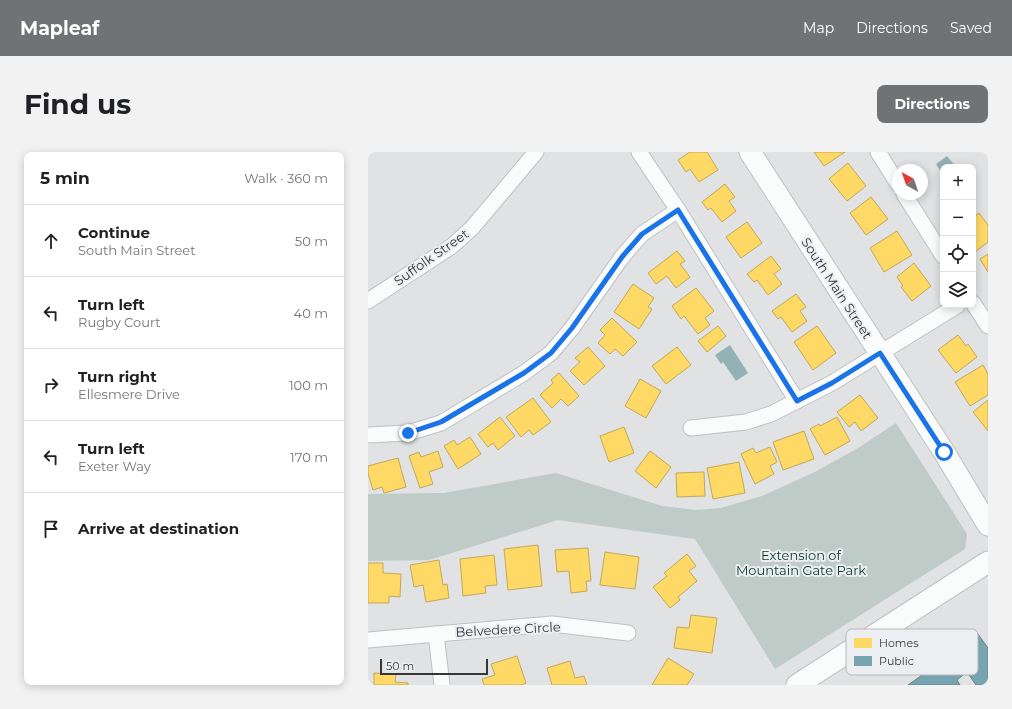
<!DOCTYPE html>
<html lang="en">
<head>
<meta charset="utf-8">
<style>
	:root { --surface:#fff; --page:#f2f2f2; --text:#202124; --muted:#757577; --line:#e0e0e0; --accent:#717274 }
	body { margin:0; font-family:Montserrat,sans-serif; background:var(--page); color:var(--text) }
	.controls { position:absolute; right:12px; top:12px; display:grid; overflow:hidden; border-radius:8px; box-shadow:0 2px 10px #0003 }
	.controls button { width:36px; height:36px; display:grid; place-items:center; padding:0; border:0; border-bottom:1px solid var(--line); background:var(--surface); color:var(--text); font:20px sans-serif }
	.compass { position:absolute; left:524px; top:12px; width:36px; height:36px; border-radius:50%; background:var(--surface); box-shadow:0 2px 10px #0003; rotate:320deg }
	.scale { position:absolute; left:12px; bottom:10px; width:108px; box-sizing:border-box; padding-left:4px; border:2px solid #353638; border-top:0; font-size:11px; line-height:14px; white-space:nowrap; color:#353638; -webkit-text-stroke:3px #eceef2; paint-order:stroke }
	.stop { position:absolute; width:12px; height:12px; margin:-9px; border:3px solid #1a73e8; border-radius:50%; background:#fff }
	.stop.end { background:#1a73e8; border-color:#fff; box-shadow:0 1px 4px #0008 }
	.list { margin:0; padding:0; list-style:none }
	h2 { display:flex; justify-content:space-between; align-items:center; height:52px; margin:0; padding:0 16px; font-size:17px }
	h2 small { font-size:13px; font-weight:400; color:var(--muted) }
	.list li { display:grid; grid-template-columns:26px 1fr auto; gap:12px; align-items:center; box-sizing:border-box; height:72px; padding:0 16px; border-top:1px solid var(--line) }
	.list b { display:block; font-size:15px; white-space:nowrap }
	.list p { margin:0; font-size:13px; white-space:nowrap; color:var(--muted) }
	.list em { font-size:13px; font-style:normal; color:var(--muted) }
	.icon { flex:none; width:22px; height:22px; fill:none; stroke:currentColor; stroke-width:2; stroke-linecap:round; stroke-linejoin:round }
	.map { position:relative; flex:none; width:620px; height:533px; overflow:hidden; border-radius:8px }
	header { display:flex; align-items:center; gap:24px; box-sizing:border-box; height:56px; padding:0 20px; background:var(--accent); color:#fff }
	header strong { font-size:19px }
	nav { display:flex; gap:22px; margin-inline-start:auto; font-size:14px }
	.intro { display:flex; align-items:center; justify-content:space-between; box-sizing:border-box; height:96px; padding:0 24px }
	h1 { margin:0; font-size:28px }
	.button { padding:10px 18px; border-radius:8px; background:var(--accent); color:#fff; font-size:14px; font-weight:700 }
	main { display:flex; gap:24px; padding:0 24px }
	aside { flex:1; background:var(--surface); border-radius:8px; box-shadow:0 2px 10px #0003 }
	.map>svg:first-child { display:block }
	.green { fill:#becbc6 }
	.water { fill:#93b2b5 }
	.homes { fill:#ffd966; stroke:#c2a858 }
	.public { fill:#76a5af; stroke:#62848b }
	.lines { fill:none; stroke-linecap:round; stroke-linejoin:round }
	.minor-casing { stroke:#bfc0c1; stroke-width:17 }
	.secondary-casing { stroke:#bfc0c1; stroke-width:23 }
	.minor { stroke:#fafbfb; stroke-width:15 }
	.secondary { stroke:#fafbfb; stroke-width:21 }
	.route { stroke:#1a73e8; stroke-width:5 }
	.labels { text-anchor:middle; stroke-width:4; stroke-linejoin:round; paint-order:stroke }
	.street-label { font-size:13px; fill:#353638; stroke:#eceef2 }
	.park-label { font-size:13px; fill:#073a27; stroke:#eceef2 }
	.key { fill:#eceef2; stroke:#b5b7ba; stroke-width:1 }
	.key-label { font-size:11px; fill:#353638 }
</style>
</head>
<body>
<header>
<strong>Mapleaf</strong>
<nav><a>Map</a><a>Directions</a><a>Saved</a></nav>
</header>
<div class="intro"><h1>Find us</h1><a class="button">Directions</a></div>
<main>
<aside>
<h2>5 min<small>Walk · 360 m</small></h2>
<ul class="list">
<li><svg class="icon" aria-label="ahead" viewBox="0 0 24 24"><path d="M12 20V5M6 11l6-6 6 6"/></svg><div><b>Continue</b><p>South Main Street</p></div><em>50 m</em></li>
<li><svg class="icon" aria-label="left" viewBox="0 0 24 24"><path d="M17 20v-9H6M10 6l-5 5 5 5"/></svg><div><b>Turn left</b><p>Rugby Court</p></div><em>40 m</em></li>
<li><svg class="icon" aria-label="right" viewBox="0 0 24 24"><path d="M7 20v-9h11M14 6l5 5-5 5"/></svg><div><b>Turn right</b><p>Ellesmere Drive</p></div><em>100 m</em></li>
<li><svg class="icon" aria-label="left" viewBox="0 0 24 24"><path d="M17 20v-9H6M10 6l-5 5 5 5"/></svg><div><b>Turn left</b><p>Exeter Way</p></div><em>170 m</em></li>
<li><svg class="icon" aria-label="arrive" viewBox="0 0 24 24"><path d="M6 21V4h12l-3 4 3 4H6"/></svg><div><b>Arrive at destination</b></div></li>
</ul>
</aside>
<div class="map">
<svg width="620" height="533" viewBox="0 0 620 533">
	<rect width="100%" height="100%" fill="#e0e2e4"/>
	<polygon class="green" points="528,271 599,382 597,397 407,517 327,387 190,368 61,408 0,409 0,342 76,341 188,321 294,354 328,358 352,356 394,344 445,321 490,296"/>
	<g class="water">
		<polygon points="579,4 588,15 575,15 575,23 568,12"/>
		<polygon points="362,193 380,221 368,229 355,210 353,212 347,203"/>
	</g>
	<g class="homes">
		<polygon points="322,0 339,0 350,18 331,30 322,17 318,20 310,8"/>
		<polygon points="446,0 477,0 456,14"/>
		<polygon points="480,11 498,34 479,49 461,27"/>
		<polygon points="357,32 367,45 361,49 368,59 354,70 343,56 340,58 334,50"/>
		<polygon points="503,45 520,67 498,83 482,61"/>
		<polygon points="611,61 620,73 620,90 607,100 605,97 605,66"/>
		<polygon points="379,70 394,91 373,106 358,85"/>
		<polygon points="529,79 544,103 516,120 502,96"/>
		<polygon points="309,99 317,109 312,112 322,125 308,136 299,124 288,132 280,121"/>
		<polygon points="620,102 620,120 612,107"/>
		<polygon points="403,104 413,117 406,122 414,132 400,143 389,128 386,130 379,122"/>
		<polygon points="546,111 563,134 544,149 533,135 535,134 529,125"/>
		<polygon points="265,132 286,146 280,155 284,157 271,177 246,160"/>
		<polygon points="328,136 346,159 337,166 342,173 330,182 316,164 313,167 304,154"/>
		<polygon points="428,142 438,155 432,159 439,169 424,180 413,165 410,167 404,159"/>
		<polygon points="244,166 269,190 255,204 247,197 242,202 230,191 237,183 232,178"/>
		<polygon points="350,174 358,184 339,200 330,189"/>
		<polygon points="449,174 468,201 445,218 426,190"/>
		<polygon points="590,183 598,194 600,192 609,205 588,221 570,198"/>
		<polygon points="220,195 237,214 216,233 202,219 212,210 207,206"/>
		<polygon points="309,195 323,213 298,232 284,214"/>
		<polygon points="615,213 620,222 620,243 602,254 587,230"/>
		<polygon points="191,221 211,244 200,254 193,247 184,256 172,243 185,231 183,228"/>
		<polygon points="272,227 293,239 278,266 257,254"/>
		<polygon points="492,243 510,266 493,279 487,270 481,275 469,260"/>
		<polygon points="165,246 183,270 165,283 161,278 153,285 138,265"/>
		<polygon points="620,248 620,279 605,260"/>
		<polygon points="132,265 147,284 130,298 125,291 120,295 110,282"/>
		<polygon points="469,265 482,289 457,303 442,277 451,272 452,274"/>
		<polygon points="256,275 266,301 241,310 232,284"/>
		<polygon points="436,279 446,307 415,318 405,290"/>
		<polygon points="102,285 113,302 90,317 76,294 86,288 89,293"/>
		<polygon points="402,295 409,310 402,314 406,322 387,332 373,302 385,296 388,301"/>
		<polygon points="70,299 75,315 61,320 65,332 52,336 41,304 51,300 53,305"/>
		<polygon points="282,299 303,315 288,336 267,319"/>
		<polygon points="30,306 38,335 16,341 14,335 5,338 0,321 0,314"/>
		<polygon points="371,310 377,341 345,347 339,316"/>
		<polygon points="336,320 337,344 309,345 308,321"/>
		<polygon points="170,393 174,434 140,438 136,397"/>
		<polygon points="220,396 223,429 218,429 219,439 203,441 201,419 189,420 187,398"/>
		<polygon points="237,400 271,405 267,437 232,433"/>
		<polygon points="319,402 328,414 321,419 329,429 310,445 312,448 302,456 285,435 299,424 296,421"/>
		<polygon points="126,403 129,433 117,434 118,441 95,444 92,407"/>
		<polygon points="71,408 75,433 79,432 81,446 58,450 55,433 46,435 42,413"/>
		<polygon points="0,411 15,411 15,421 33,422 32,445 21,444 21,451 0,451"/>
		<polygon points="323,463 349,466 344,501 306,496 309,475 321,476"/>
		<polygon points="149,504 158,531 153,533 116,533 114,527 127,523 123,512"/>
		<polygon points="300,506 326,522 319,533 284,533"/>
		<polygon points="202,509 207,526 216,524 219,533 184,533 179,516"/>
		<polygon points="6,521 28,522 27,530 40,531 40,533 6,533"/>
	</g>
	<polygon class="public" points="607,478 620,496 620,531 617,533 608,533 599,520 589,528 592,533 540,533 567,514 563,508"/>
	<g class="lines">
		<defs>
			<g id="minor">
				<polyline points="271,0 310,58 429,249"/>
				<polyline points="510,0 530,32"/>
				<polyline points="536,42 575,104"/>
				<polyline points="0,149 84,94 104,76 168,0"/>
				<polyline points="605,151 620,174"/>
				<polyline points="323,276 378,270 403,262 464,231 590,153"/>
				<polyline points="0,283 40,281 73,271 156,221 183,201 204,176 254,105 274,82 310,58"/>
				<polyline points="68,482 74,533"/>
				<polyline points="0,488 184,472 260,481"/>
			</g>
			<g id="secondary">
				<polyline points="382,0 576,300 620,373"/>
				<polyline points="429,533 620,410"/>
			</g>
		</defs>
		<use href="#minor" class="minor-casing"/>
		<use href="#secondary" class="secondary-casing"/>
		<use href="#minor" class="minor"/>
		<use href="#secondary" class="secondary"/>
	</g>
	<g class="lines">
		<polyline class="route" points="40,281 73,270 156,221 183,201 204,176 254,105 274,82 310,58 429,249 464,231 512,201 576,300"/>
	</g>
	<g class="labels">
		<g class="street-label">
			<text transform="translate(63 105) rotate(-35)" y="5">Suffolk Street</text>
			<text transform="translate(469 136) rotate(57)" y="5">South Main Street</text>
			<text transform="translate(140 477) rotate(-3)" y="5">Belvedere Circle</text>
		</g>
		<g class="park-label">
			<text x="433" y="408">Extension of<tspan x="433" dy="15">Mountain Gate Park</tspan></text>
		</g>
	</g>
	<rect x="478" y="477" width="132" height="46" rx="6" class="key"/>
	<rect x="486" y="486" width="18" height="10" fill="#ffd966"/>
	<rect x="486" y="504" width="18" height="10" fill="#76a5af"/>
	<g class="key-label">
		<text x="511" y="495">Homes</text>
		<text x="511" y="513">Public</text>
	</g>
</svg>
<div class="controls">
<button>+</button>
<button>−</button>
<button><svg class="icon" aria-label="locate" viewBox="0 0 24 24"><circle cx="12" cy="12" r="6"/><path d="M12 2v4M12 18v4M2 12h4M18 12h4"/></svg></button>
<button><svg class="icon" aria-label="layers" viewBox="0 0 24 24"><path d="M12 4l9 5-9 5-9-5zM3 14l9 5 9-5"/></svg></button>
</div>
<svg class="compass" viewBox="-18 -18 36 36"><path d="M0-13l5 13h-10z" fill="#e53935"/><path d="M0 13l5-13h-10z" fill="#757577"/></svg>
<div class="scale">50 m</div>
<div class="stop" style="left:576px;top:300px"></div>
<div class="stop end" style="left:40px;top:281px"></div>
</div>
</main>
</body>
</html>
